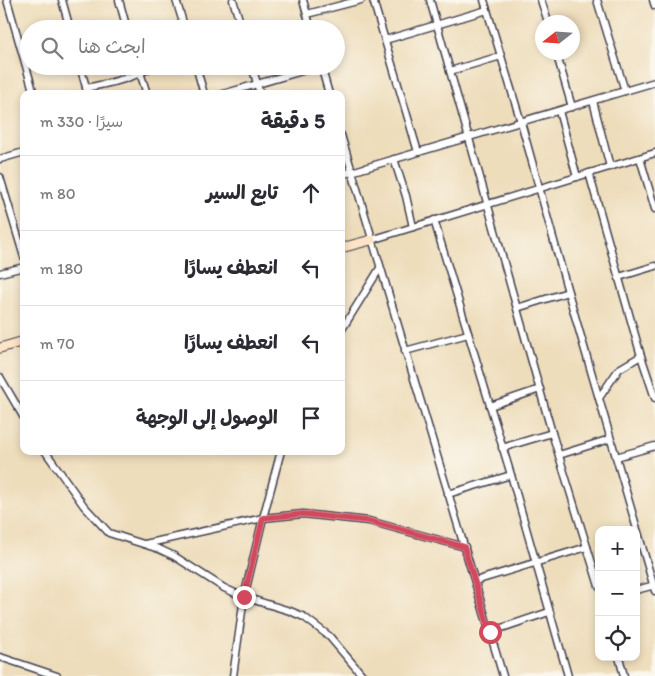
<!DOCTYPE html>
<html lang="ar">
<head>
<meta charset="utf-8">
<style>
	:root { --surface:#fff; --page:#f2f2f3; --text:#2b2b33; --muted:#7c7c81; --line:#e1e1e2 }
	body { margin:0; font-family:Itim,"Playpen Sans Arabic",sans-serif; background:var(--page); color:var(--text); direction:rtl }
	.controls { position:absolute; right:15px; bottom:15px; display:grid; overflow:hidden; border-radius:10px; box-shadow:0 2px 8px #0003 }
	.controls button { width:45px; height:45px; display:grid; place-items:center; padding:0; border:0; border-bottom:1px solid var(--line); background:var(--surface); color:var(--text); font:25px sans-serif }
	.compass { position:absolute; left:535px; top:15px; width:45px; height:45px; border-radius:50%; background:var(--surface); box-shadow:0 2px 8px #0003; rotate:253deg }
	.stop { position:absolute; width:15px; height:15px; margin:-11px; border:4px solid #d1495b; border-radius:50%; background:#fff }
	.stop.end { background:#d1495b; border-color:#fff; box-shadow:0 1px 5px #0008 }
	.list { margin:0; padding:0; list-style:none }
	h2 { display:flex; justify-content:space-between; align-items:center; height:65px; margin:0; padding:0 20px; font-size:21px }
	h2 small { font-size:16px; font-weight:400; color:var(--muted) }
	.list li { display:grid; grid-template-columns:32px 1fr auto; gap:15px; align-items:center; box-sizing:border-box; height:75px; padding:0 20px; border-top:1px solid var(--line) }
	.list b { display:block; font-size:19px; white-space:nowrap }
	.list em { font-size:16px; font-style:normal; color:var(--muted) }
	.icon { flex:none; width:28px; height:28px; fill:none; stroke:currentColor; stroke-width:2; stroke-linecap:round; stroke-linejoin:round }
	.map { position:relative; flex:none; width:655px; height:676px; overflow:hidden; direction:ltr }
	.search { position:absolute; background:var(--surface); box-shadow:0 2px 8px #0003; left:20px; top:20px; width:325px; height:55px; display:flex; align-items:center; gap:12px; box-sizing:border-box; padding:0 18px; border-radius:28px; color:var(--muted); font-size:19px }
	.panel { position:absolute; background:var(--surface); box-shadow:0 2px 8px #0003; left:20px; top:90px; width:325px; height:365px; border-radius:10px; direction:rtl }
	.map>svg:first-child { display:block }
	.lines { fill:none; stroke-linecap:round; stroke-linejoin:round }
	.street-casing { stroke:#413e4e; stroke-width:9 }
	.secondary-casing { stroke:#413e4e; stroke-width:11 }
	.street { stroke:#fff; stroke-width:6 }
	.secondary { stroke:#fee4c6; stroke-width:9 }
	.route { stroke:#d1495b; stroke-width:6 }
</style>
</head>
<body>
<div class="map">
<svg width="655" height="676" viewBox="0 0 655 676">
	<rect width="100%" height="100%" fill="#fbf7ec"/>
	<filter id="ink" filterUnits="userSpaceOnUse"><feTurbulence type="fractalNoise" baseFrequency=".02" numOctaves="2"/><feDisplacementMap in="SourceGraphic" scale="10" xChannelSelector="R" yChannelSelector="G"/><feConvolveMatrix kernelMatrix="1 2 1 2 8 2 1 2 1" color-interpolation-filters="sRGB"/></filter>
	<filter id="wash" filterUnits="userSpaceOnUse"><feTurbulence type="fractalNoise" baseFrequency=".0096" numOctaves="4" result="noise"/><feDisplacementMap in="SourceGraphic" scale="20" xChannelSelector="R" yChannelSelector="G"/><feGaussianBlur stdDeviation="1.12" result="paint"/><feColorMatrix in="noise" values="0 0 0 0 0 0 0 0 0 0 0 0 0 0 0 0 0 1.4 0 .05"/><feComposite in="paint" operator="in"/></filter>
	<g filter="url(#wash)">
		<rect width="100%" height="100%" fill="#edb"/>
	</g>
	<g filter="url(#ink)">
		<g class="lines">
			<defs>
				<g id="street">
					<polyline points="7,0 34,94"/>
					<polyline points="62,0 70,29"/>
					<polyline points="119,0 127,29"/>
					<polyline points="176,0 185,29"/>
					<polyline points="233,0 242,29"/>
					<polyline points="303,0 311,29"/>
					<polyline points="373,0 418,152"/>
					<polyline points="430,0 552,433 599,586"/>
					<polyline points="484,0 521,122 568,292 655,591"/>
					<polyline points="541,0 548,22"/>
					<polyline points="597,0 625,91"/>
					<polyline points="653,0 655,6"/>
					<polyline points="307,14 361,0"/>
					<polyline points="385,40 487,10"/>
					<polyline points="556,52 572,107"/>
					<polyline points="80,66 88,94"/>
					<polyline points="138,66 147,94"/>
					<polyline points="196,66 204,94"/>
					<polyline points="252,66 260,94"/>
					<polyline points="321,66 329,94"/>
					<polyline points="450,71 501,56"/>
					<path d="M86,88C109,83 133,79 153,66"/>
					<polyline points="223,94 319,66"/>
					<polyline points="593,101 610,167"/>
					<polyline points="559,111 577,177"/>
					<polyline points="341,135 503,676"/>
					<polyline points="640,158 655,209"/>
					<polyline points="0,159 24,152"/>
					<polyline points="394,159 406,196 413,227"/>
					<polyline points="589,173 641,356 655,398"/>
					<polyline points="341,175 655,82"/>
					<polyline points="0,177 24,257"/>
					<polyline points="434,220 511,475 568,676"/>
					<polyline points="371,240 655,153"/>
					<polyline points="0,273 24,267"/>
					<polyline points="619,277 655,266"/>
					<polyline points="517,308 568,292"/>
					<polyline points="341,331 380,268"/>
					<polyline points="405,351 468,334"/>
					<polyline points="0,377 24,418"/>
					<polyline points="599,398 619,369 641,356"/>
					<polyline points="490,406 540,389"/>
					<polyline points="502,448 552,433"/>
					<polyline points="45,451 84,506 109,533 159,549 174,556 224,588 244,597 290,611 304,617 329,636 363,676"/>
					<polyline points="559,455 610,439"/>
					<polyline points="616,457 655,446"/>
					<polyline points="448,494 511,475"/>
					<polyline points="145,544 263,518 303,514 369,521 465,547"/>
					<polyline points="475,581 587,547"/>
					<polyline points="636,590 655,585"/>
					<polyline points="490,632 549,612"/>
					<polyline points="0,657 57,676"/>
					<polyline points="619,657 624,676"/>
					<polyline points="233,676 244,597 263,518 281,451"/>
				</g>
				<g id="secondary">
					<polyline points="341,248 371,240"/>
					<polyline points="0,348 24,341"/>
				</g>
			</defs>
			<use href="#street" class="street-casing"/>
			<use href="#secondary" class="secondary-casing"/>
			<use href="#street" class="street"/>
			<use href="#secondary" class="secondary"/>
		</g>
	</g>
	<g class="lines" filter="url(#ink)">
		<polyline class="route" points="244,597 263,518 303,514 369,521 464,547 490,632"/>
	</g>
</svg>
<div class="controls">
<button>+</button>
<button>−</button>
<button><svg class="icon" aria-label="locate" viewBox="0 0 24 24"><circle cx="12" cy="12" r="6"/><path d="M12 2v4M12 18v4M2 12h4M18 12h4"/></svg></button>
</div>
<svg class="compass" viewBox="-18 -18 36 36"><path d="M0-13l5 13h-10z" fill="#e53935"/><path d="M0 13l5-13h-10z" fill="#7c7c81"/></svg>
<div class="stop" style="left:490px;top:632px"></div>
<div class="stop end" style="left:244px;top:597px"></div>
<div class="search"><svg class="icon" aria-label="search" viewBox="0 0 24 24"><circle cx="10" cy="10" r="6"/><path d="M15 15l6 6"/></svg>ابحث هنا</div>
<section class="panel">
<h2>5 دقيقة<small>سيرًا · 330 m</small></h2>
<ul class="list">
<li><svg class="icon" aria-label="ahead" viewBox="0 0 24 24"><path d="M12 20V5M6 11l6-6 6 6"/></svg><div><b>تابع السير</b></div><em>80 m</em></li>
<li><svg class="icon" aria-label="left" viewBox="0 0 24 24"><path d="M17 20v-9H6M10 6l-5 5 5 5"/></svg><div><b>انعطف يسارًا</b></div><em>180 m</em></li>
<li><svg class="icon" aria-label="left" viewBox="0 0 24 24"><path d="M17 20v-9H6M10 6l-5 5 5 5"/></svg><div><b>انعطف يسارًا</b></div><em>70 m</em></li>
<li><svg class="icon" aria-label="arrive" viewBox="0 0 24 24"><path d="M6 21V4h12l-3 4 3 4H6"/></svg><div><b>الوصول إلى الوجهة</b></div></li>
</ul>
</section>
</div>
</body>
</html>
